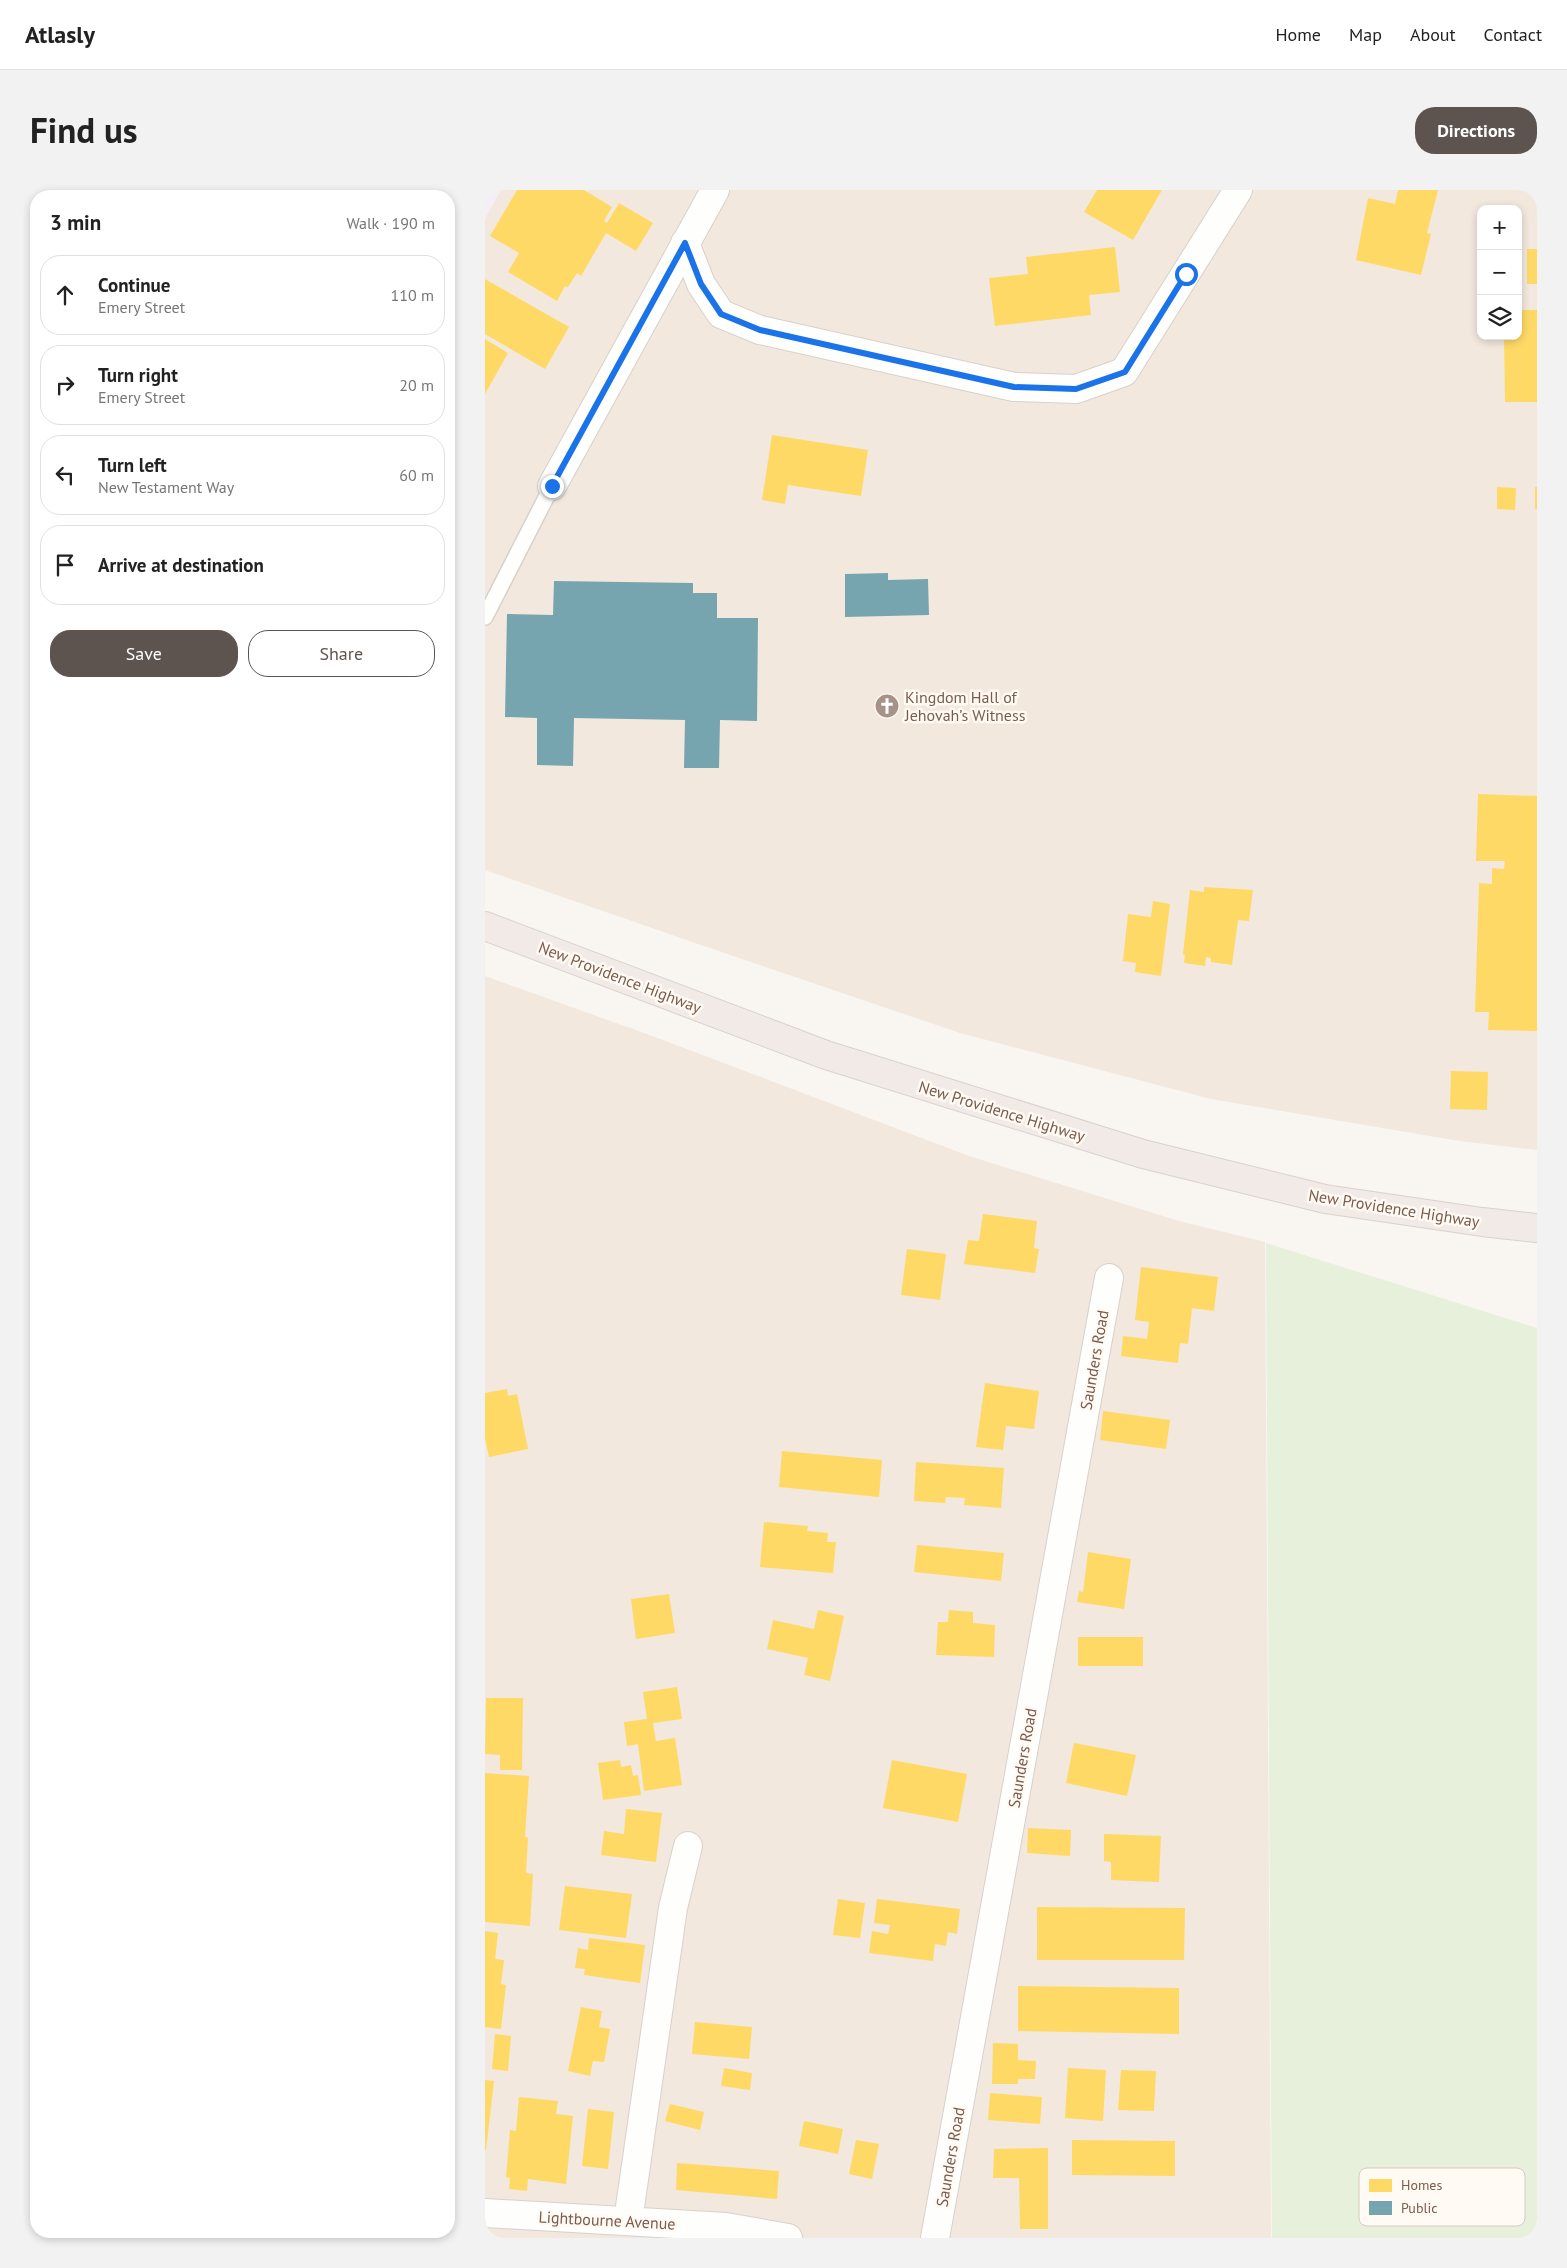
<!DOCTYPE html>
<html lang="en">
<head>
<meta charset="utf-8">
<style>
	:root { --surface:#fff; --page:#f2f2f2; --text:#222; --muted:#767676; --line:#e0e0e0; --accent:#5d544f }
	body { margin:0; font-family:"PT Sans",sans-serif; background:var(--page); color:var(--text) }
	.controls { position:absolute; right:15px; top:15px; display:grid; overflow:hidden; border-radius:10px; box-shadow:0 2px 8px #0003 }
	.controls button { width:45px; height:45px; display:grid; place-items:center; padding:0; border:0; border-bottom:1px solid var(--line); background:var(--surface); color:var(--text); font:25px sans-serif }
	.stop { position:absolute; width:15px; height:15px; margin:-11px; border:4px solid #1a73e8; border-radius:50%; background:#fff }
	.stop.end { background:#1a73e8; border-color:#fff; box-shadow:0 1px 5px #0008 }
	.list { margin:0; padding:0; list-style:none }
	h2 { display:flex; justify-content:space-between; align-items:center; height:65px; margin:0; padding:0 20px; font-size:21px }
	h2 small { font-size:16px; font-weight:400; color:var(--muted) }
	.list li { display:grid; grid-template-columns:32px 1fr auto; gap:15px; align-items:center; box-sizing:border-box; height:80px; margin:0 10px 10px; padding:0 10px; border:1px solid var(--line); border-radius:20px }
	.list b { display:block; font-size:19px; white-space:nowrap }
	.list p { margin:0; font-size:16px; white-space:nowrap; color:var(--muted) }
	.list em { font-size:16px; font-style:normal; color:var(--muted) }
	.actions { display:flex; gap:10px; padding:15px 20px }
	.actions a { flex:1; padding:11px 0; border:1px solid var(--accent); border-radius:20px; text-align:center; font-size:18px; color:var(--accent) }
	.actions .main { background:var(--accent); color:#fff }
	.icon { flex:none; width:28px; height:28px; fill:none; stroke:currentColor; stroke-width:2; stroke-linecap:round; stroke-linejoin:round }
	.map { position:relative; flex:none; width:1052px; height:2048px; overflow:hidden; border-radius:20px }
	header { display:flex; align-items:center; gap:30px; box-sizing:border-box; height:70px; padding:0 25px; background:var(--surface); border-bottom:1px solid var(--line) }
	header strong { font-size:24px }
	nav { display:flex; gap:28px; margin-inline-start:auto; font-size:18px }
	.intro { display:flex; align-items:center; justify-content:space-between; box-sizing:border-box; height:120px; padding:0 30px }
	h1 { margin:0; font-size:35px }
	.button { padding:12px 22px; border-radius:20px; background:var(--accent); color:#fff; font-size:18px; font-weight:700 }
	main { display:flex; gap:30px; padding:0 30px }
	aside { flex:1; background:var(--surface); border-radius:20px; box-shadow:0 2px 8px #0003 }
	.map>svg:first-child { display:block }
	.residential { fill:#f2e8de; fill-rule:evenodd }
	.education { fill:#f6eef6 }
	.green { fill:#e7f0db }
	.homes { fill:#ffd966 }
	.public { fill:#76a5af }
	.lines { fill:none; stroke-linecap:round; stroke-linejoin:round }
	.lane-casing { stroke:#d7d1cb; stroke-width:18 }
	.street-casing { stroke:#d7d1cb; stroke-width:30 }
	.highway-casing { stroke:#dad1cc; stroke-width:30 }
	.lane { stroke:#fefefd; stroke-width:15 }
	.street { stroke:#fefefd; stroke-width:28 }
	.highway { stroke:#f2eae7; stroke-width:28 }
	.route { stroke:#1a73e8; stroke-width:6 }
	.labels { text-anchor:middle; stroke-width:5; stroke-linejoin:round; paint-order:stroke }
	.poi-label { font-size:16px; fill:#7a5c4d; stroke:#fffaf3; text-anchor:start }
	.street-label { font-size:16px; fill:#7a5c4d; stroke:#fffaf3 }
	.key { fill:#fffaf3; stroke:#d7cbc1; stroke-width:1 }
	.key-label { font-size:14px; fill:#7a5c4d }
</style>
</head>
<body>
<header>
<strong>Atlasly</strong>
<nav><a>Home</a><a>Map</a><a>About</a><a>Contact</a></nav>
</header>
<div class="intro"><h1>Find us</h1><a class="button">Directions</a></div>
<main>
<aside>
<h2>3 min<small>Walk · 190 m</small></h2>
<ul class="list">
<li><svg class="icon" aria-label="ahead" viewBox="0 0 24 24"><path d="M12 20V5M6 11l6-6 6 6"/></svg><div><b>Continue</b><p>Emery Street</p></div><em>110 m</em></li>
<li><svg class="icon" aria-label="right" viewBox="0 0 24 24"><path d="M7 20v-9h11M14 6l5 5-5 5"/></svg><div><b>Turn right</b><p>Emery Street</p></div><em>20 m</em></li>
<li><svg class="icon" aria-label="left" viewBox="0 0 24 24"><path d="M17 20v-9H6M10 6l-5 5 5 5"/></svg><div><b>Turn left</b><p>New Testament Way</p></div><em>60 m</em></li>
<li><svg class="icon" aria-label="arrive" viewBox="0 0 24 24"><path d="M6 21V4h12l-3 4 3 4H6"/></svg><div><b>Arrive at destination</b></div></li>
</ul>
<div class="actions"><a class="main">Save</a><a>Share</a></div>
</aside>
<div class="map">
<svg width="1052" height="2048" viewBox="0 0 1052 2048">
	<rect width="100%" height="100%" fill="#f9f5f0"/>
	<g class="residential">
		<path d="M0,0H1052V960L974,951L726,909L475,843L216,755L0,680ZM996,19H1033V146H996Z"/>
		<polygon points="0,786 170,847 484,966 694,1031 780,1052 786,2048 0,2048"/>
	</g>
	<polygon class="education" points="0,0 16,0 0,29"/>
	<polygon class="green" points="781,1053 1052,1138 1052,2048 787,2048"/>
	<g class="homes">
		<polygon points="32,0 99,0 127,17 119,31 122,33 134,13 168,33 151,61 121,43 96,86 92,83 83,97 80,96 72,111 23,82 34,63 5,46"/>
		<polygon points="612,0 677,0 648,50 599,22"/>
		<polygon points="913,0 953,0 942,43 946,44 936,85 871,70 883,8 910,14"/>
		<polygon points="630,57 635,102 604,105 606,125 510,136 504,88 543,84 541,67"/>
		<rect x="1042" y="59" width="10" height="35"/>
		<polygon points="0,89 84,137 60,179 0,144"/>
		<polygon points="1033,120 1052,120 1052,212 1020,212 1019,146 1033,146"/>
		<polygon points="0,149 23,163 0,204"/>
		<polygon points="287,245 383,260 376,306 303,295 300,314 277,310"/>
		<polygon points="1012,297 1031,298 1030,320 1012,319"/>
		<rect x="1050" y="297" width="2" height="22"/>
		<polygon points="993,604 1052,606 1052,841 1003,840 1004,822 990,822 994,693 1007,694 1007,678 1019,679 1020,671 991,671"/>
		<polygon points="719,697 768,700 764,731 753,730 747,775 726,772 726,768 721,767 720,776 699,773 700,765 698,764 705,700 719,702"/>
		<polygon points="668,711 685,714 676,786 650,782 651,773 638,771 643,724 666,727"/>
		<polygon points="966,881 1003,882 1002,920 965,919"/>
		<polygon points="498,1024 552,1031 549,1058 554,1059 550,1083 479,1074 483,1050 494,1051"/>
		<polygon points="422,1059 461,1064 455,1110 416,1105"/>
		<polygon points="656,1077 733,1087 729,1121 707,1118 703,1154 695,1153 693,1173 636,1166 638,1146 662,1149 664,1132 650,1130"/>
		<polygon points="500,1193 554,1201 549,1239 521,1236 518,1260 491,1257"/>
		<polygon points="22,1199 23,1206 32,1204 43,1259 4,1267 0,1248 0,1203"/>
		<polygon points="618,1221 685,1230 681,1259 615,1250"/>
		<polygon points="297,1261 397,1270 394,1307 294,1297"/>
		<polygon points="431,1272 519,1278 516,1318 479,1315 480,1308 461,1307 460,1313 429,1311"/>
		<polygon points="279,1332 323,1336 322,1341 343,1343 342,1352 351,1352 348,1383 275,1377"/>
		<polygon points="432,1355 519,1363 516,1391 429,1382"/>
		<polygon points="603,1362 646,1369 639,1419 592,1412 594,1401 598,1402"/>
		<polygon points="184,1404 190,1443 151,1449 146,1409"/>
		<polygon points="333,1420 359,1426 345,1491 319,1485 323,1468 282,1459 288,1430 329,1439"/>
		<polygon points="464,1420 488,1422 488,1433 510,1435 509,1467 451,1465 453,1432 463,1432"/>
		<rect x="593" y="1447" width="65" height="29"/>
		<polygon points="192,1497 197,1529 168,1533 171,1551 190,1548 197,1595 159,1601 153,1554 142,1556 139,1532 162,1529 158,1502"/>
		<polygon points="1,1508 38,1508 37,1580 15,1580 15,1565 0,1564"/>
		<polygon points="589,1553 651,1565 642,1606 581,1593"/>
		<polygon points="135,1570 136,1577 146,1575 148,1586 153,1585 156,1605 118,1610 113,1573"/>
		<polygon points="407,1570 482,1584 473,1632 398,1618"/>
		<polygon points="0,1583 44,1586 40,1647 43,1648 41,1683 48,1684 45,1736 0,1732"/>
		<polygon points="141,1619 177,1623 171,1672 116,1665 119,1641 139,1644"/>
		<polygon points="543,1638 586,1640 585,1666 542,1663"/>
		<polygon points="619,1644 676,1646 674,1692 626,1690 626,1672 619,1671"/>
		<polygon points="80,1696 147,1704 141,1748 74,1740"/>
		<polygon points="353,1709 380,1713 375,1748 348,1745"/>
		<polygon points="392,1709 475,1719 472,1744 463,1742 461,1756 450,1754 448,1771 384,1763 387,1741 403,1744 405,1735 389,1733"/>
		<polygon points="552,1717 700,1718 699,1770 552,1770"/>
		<polygon points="0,1741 13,1743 10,1769 19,1770 16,1794 21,1795 16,1839 0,1837"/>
		<polygon points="104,1748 160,1755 155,1793 99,1785 100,1779 90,1778 93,1758 103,1760"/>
		<polygon points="533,1796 694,1798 694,1844 533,1841"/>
		<polygon points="96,1817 117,1821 114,1837 125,1839 119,1872 108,1871 105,1886 83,1881"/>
		<polygon points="210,1832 267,1837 264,1869 207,1864"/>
		<polygon points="10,1844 26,1846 23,1881 7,1879"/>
		<polygon points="508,1853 533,1854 533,1870 551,1871 550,1889 533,1889 533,1894 507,1894"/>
		<polygon points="239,1878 267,1883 265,1900 236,1896"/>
		<polygon points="583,1878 621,1880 618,1931 580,1928"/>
		<polygon points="636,1880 671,1881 669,1921 633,1920"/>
		<polygon points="0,1890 9,1891 1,1960 0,1960"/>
		<polygon points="505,1903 557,1907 555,1934 503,1930"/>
		<polygon points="34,1907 73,1911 71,1924 88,1926 81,1994 43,1989 42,2001 24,1999 25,1988 21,1987 25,1940 31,1941"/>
		<polygon points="185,1914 219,1922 215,1940 180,1931"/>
		<polygon points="103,1919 129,1922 123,1979 97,1976"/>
		<polygon points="319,1931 358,1939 353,1964 314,1956"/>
		<polygon points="371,1950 394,1954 387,1989 364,1984"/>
		<polygon points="587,1950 690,1951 690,1986 587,1985"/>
		<polygon points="563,1958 563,2039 535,2039 534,1988 508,1988 509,1959"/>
		<polygon points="192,1973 294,1981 292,2009 191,2000"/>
	</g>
	<g class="public">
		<polygon points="403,383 403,390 443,389 444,425 360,427 360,384"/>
		<polygon points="69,391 208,393 208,403 232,403 232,428 273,428 272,531 235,530 234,578 199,578 200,530 89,528 88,576 52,575 52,528 20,527 22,424 68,425"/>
	</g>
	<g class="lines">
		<defs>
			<polyline id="lane" points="0,427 67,296"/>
			<g id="street">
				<polyline points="200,53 216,94 236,124 275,140 529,197 591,199 639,182 753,0"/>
				<polyline points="67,296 230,0"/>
				<polyline points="0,2023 241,2037 303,2048"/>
				<polyline points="143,2031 188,1718 203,1656"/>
				<polyline points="450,2048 624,1088"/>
			</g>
			<polyline id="highway" points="0,736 341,865 658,964 840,1009 997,1032 1052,1038"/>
		</defs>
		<use href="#lane" class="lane-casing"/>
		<use href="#street" class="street-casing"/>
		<use href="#highway" class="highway-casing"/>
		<use href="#lane" class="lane"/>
		<use href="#street" class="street"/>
		<use href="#highway" class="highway"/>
	</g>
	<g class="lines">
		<polyline class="route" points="67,296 200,53 216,94 236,124 275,140 529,197 591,199 640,182 701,84"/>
	</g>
	<defs>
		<symbol id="church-disc" viewBox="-11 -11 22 22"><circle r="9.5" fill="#a69286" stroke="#fffaf3"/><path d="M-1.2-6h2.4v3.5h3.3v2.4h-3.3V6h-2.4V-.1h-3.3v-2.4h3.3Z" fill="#fff"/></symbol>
	</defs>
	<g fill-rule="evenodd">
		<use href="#church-disc" x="388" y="502" width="28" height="28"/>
	</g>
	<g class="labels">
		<g class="poi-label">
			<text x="420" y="513">Kingdom Hall of<tspan x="420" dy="18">Jehovah’s Witness</tspan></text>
		</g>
		<g class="street-label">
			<text transform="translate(135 787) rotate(21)" y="6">New Providence Highway</text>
			<text transform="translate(517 921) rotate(17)" y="6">New Providence Highway</text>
			<text transform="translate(909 1018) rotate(9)" y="6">New Providence Highway</text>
			<text transform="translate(609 1170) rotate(-80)" y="6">Saunders Road</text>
			<text transform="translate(537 1568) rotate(-80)" y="6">Saunders Road</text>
			<text transform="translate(465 1967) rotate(-80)" y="6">Saunders Road</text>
			<text transform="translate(122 2030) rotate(3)" y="6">Lightbourne Avenue</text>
		</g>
	</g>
	<rect x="874" y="1978" width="166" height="58" rx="8" class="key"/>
	<rect x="884" y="1989" width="23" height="13" fill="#ffd966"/>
	<rect x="884" y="2011" width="23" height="14" fill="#76a5af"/>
	<g class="key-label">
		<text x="916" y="2000">Homes</text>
		<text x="916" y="2023">Public</text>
	</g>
</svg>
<div class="controls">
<button>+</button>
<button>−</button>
<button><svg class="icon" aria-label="layers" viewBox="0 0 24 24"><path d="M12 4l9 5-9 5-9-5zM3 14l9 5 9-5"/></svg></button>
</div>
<div class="stop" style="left:701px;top:84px"></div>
<div class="stop end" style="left:67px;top:296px"></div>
</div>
</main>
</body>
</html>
